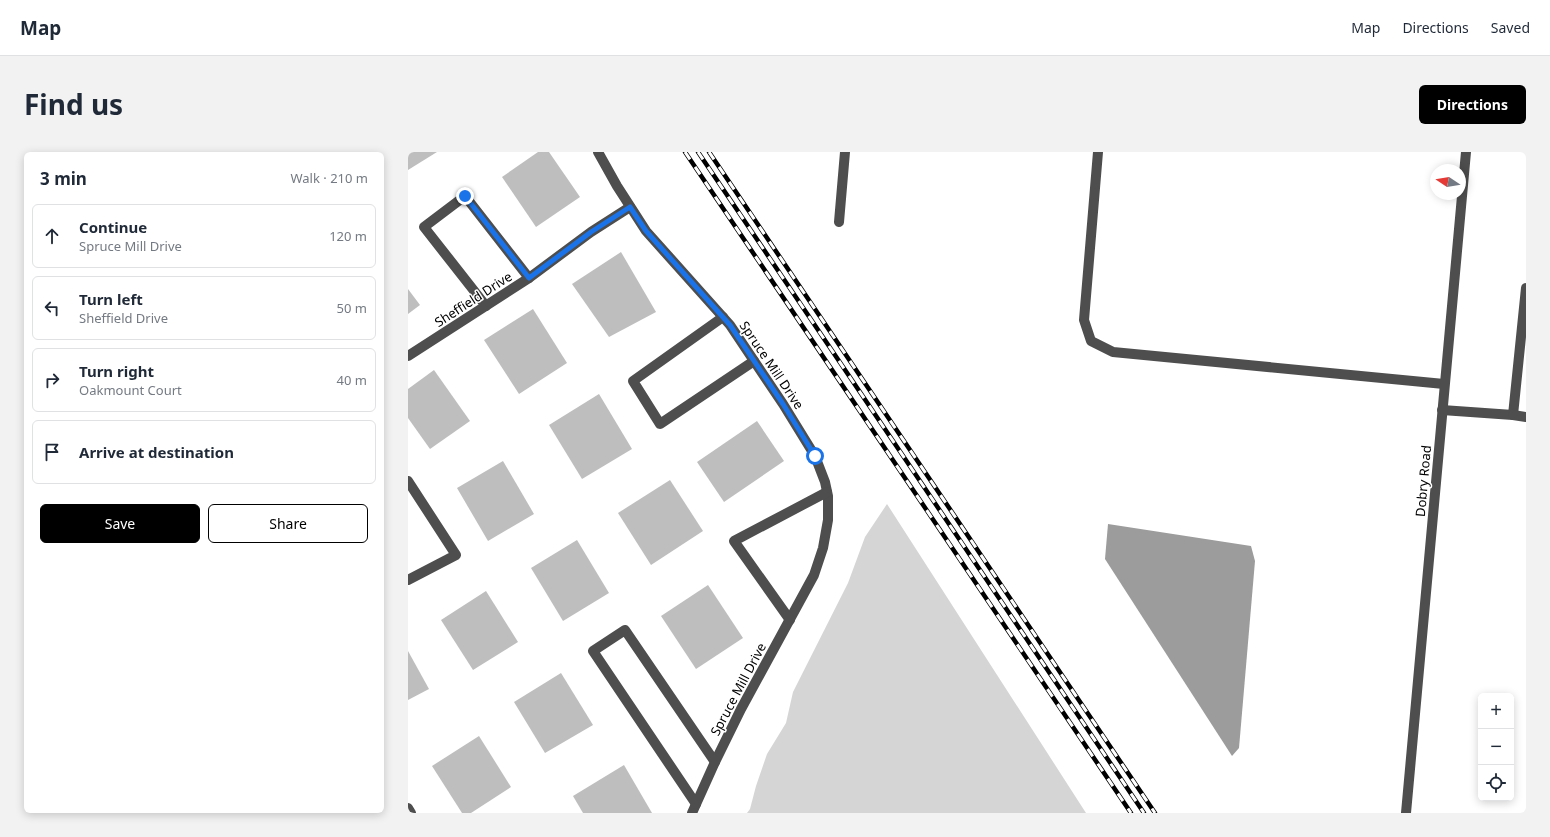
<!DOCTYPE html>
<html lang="en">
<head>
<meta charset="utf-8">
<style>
	:root { --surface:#fff; --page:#f2f2f3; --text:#1f2937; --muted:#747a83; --line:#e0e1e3; --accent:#000 }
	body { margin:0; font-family:"Noto Sans",sans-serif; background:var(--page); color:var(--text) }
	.controls { position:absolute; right:12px; bottom:12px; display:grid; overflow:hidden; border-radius:6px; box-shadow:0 2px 10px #0003 }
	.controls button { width:36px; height:36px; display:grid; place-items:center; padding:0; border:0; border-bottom:1px solid var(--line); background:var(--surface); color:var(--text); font:20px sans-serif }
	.compass { position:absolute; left:1022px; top:12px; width:36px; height:36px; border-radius:50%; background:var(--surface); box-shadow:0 2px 10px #0003; rotate:282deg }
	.stop { position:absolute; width:12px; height:12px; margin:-9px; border:3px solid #1a73e8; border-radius:50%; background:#fff }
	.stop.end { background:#1a73e8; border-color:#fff; box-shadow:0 1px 4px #0008 }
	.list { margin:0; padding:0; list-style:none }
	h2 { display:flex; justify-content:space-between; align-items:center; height:52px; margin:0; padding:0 16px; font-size:17px }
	h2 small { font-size:13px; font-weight:400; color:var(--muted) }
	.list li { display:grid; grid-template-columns:26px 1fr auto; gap:12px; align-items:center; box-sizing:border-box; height:64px; margin:0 8px 8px; padding:0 8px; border:1px solid var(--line); border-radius:6px }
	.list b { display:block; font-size:15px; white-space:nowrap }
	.list p { margin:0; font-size:13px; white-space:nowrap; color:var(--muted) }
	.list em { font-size:13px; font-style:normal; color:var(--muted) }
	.actions { display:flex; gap:8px; padding:12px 16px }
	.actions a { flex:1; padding:9px 0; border:1px solid var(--accent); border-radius:6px; text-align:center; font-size:14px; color:var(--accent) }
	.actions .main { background:var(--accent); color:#fff }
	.icon { flex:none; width:22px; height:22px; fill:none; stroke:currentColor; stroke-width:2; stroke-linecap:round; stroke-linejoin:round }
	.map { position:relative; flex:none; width:1118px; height:661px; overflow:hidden; border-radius:6px }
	header { display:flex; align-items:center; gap:24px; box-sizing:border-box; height:56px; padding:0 20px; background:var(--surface); border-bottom:1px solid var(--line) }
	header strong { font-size:19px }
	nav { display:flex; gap:22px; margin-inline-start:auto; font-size:14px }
	.intro { display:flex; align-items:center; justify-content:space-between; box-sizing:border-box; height:96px; padding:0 24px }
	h1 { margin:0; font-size:28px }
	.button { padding:10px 18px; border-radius:6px; background:var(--accent); color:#fff; font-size:14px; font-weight:700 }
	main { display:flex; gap:24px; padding:0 24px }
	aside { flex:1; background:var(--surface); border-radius:6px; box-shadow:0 2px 10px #0003 }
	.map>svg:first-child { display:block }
	.green { fill:#d5d5d5 }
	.water { fill:#9c9c9c }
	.building { fill:#bebebe }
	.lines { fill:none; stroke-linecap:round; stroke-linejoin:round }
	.minor { stroke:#4e4e4e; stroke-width:10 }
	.rail-casing { stroke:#000; stroke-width:4.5 }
	.rail { stroke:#fff; stroke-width:3; stroke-dasharray:9; stroke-linecap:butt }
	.route { stroke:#1a73e8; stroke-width:5 }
	.labels { text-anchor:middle; stroke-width:3; stroke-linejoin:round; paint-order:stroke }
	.street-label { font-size:13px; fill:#000; stroke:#fff }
</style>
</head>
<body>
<header>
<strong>Map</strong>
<nav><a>Map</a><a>Directions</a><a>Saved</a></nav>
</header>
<div class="intro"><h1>Find us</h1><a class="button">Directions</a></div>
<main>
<aside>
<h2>3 min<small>Walk · 210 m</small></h2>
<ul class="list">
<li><svg class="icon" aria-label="ahead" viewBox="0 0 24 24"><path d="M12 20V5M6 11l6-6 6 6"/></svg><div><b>Continue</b><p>Spruce Mill Drive</p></div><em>120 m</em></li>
<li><svg class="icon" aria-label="left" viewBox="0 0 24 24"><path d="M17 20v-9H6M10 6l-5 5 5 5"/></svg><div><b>Turn left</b><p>Sheffield Drive</p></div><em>50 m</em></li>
<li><svg class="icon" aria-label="right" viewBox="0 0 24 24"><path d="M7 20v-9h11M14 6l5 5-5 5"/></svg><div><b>Turn right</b><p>Oakmount Court</p></div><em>40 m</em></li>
<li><svg class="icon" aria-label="arrive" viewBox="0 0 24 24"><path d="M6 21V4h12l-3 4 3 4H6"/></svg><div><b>Arrive at destination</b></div></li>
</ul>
<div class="actions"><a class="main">Save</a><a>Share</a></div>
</aside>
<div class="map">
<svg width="1118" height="661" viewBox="0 0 1118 661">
	<rect width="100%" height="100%" fill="#fff"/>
	<polygon class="green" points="479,352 678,661 339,661 342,657 348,634 359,602 378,571 385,540 440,431 457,385"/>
	<polygon class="water" points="700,372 843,394 847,409 831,596 824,604 697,407"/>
	<g class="building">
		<polygon points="0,0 29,0 0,18"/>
		<polygon points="130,0 141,0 172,45 128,75 94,25"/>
		<polygon points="213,100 248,160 201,185 164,132"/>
		<polygon points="0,137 12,153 0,162"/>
		<polygon points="125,157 159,211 111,242 76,188"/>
		<polygon points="26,218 62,269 22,297 0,266 0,237"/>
		<polygon points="191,242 224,297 174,327 141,273"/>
		<polygon points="349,269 376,309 316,350 289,310"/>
		<polygon points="95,309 126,362 80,389 49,336"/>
		<polygon points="262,328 295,379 243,413 210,361"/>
		<polygon points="169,388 201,441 155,469 123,416"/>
		<polygon points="300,433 335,486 288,517 253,464"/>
		<polygon points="78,439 110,490 65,518 33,468"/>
		<polygon points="0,499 21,537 0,548"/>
		<polygon points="153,521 185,573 137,601 106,550"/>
		<polygon points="71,584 103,635 63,661 54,661 24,614"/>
		<polygon points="216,613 244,661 175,661 165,644"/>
	</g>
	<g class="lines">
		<g class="minor">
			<polyline points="190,0 209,34 238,79 322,173 375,252 407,304 417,330 420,344 420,368 415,396 406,423 333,557 307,610 284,661"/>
			<polyline points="690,0 676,168 683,189 705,200 1036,232"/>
			<polyline points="431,70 437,0"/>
			<polyline points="78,154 16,75 57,44 121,126"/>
			<polyline points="315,165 225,229 252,272 346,209"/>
			<polyline points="0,204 121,126 183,80 222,55"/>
			<polyline points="1034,258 1105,263 1118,136"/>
			<polyline points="1105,263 1118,265"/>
			<polyline points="0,329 48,403 0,428"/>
			<polyline points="382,468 326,389 419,340"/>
			<polyline points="288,652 185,499 217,478 307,610"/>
			<polyline points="0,656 3,661"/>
			<path d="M998,661C1019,441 1037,220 1058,0"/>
		</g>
		<defs>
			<g id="rail">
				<polyline points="277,0 723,661"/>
				<polyline points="290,0 736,661"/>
				<polyline points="301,0 747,661"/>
			</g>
		</defs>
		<use href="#rail" class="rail-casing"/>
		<use href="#rail" class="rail"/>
	</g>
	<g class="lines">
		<polyline class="route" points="57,44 121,126 183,80 222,55 238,79 322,173 375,252 407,304"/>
	</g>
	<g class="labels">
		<g class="street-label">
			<text transform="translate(65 147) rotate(-33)" y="5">Sheffield Drive</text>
			<text transform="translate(364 213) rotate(56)" y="5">Spruce Mill Drive</text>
			<text transform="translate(1015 329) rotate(-85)" y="5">Dobry Road</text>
			<text transform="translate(330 537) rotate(-62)" y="5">Spruce Mill Drive</text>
		</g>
	</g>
</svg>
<div class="controls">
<button>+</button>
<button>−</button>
<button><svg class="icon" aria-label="locate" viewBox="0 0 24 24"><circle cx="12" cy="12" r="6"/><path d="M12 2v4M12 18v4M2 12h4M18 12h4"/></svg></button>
</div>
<svg class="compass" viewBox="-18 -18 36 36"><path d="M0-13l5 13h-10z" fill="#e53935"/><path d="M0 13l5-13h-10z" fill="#747a83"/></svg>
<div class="stop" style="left:407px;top:304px"></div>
<div class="stop end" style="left:57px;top:44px"></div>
</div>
</main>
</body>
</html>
